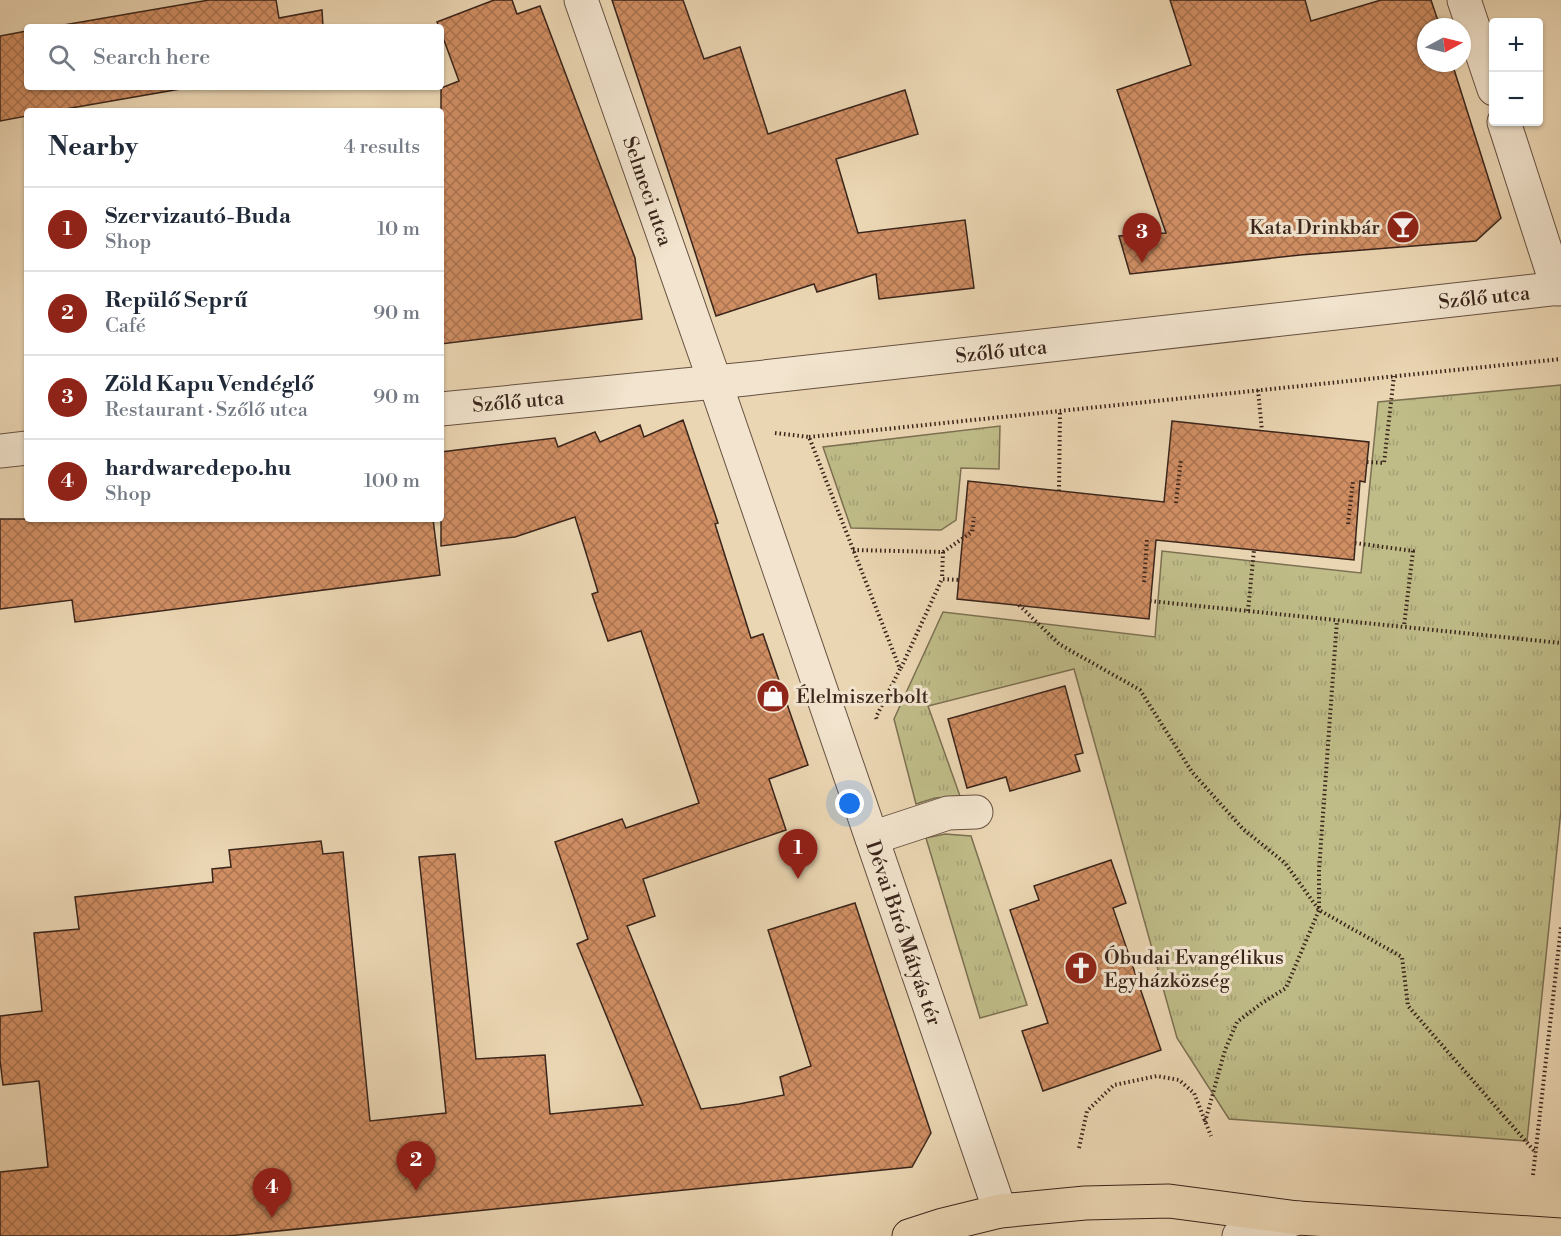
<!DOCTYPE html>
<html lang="en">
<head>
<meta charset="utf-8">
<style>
	:root { --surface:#fff; --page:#f2f2f3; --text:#1f2937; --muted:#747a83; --line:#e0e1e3; --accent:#8f2418 }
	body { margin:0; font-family:"Libre Bodoni",serif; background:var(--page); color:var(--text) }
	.controls { position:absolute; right:18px; top:18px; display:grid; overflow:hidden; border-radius:6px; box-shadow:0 2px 4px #0004 }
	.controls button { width:54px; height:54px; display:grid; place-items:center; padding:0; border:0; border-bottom:2px solid var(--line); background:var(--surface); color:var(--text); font:30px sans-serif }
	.compass { position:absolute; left:1417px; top:18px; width:54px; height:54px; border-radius:50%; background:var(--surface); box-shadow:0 2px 4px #0004; rotate:83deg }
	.you { position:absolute; left:850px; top:804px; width:21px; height:21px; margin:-15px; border:4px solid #fff; border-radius:50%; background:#1a73e8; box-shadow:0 0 0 9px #1a73e833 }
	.badge { display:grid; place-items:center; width:39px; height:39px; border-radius:50%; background:var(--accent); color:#fff; font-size:20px; font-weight:700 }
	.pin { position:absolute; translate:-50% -50px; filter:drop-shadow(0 2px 3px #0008) }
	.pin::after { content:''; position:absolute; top:32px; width:21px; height:18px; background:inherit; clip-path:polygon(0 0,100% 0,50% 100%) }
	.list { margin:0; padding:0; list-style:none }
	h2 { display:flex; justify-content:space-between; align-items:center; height:78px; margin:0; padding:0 24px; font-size:26px }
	h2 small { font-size:20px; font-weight:400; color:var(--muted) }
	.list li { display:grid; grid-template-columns:39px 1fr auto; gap:18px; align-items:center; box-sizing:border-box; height:84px; padding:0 24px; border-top:2px solid var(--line) }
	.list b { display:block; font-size:22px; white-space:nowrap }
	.list p { margin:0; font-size:20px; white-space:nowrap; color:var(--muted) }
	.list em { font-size:20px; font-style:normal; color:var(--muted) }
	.icon { flex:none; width:33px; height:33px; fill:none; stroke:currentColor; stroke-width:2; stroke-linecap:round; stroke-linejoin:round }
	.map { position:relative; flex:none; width:1561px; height:1236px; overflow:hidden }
	.search { position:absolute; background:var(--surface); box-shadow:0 2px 4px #0004; left:24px; top:24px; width:420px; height:66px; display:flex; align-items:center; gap:15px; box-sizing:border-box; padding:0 21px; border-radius:6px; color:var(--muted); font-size:22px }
	.panel { position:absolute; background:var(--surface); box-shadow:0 2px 4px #0004; left:24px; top:108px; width:420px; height:414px; border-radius:6px }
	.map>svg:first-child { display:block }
	.park { fill:url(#park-tufts); stroke:#7c7052; stroke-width:1.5 }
	.building { fill:url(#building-cross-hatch); stroke:#3a251b; stroke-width:1.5 }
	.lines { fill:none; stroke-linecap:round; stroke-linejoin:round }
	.minor-casing { stroke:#665141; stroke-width:35 }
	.major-casing { stroke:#3a251b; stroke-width:35 }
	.path { stroke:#3a251b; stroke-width:4; stroke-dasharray:1.5 3; stroke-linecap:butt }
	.minor { stroke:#f2e4ce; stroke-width:33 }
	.major { stroke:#ebd6b3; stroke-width:33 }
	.labels { text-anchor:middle; stroke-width:6; stroke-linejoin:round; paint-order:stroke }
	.street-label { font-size:20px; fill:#3a251b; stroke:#f2e4ce }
	.poi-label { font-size:20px; fill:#3a251b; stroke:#f2e4ce; text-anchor:start }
</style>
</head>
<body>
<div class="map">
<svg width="1561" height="1236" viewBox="0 0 1561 1236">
	<defs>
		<pattern id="park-tufts" width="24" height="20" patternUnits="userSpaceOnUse" patternTransform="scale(1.5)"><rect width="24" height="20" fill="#bfbc88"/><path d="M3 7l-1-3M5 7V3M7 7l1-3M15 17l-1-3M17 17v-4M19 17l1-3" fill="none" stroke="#a5a175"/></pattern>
		<pattern id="building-cross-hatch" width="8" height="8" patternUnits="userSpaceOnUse" patternTransform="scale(1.5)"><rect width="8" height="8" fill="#d08e63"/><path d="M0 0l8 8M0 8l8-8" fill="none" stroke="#aa7451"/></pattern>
	</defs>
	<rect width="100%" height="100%" fill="#ebd6b3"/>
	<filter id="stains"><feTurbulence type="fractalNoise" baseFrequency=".00333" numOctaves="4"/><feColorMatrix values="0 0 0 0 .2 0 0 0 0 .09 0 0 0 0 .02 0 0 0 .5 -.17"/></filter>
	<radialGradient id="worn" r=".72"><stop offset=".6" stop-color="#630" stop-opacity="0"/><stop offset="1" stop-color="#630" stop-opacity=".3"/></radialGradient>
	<g class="park">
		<polygon points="1561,385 1561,810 1527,1141 1229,1119 1177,1038 1074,669 928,706 960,796 935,798 916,804 894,719 943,612 1155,637 1162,551 1361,573 1378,402"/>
		<polygon points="1000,426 999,469 961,468 956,520 941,530 851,528 823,447"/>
		<polygon points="945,834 971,836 1027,1005 980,1018 926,838"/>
	</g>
	<g class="building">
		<polygon points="209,0 276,0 279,18 322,10 323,27 52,27"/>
		<polygon points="494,0 512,0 517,14 540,6 635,258 642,319 441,344 441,88 459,81 441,32 441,27 439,27 437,22"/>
		<polygon points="612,0 683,0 704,59 740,47 768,134 905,90 918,134 836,159 858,233 965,220 974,288 879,299 876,274 817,292 814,284 716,316"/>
		<polygon points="1170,0 1305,0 1311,21 1381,0 1431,0 1440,27 1426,27 1426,63 1452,63 1501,218 1476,241 1300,255 1130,274 1119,236 1166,233 1117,90 1191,65"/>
		<polygon points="27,31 27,87 192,87 54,111 27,111 27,116 0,121 0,36"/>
		<polygon points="683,420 718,523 715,524 751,638 763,634 808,765 769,779 786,830 643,879 655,916 627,926 701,1109 739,1104 784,1095 780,1077 811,1066 768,930 855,903 931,1133 912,1167 228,1236 0,1236 0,1172 48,1167 39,1081 3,1085 0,1060 0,1016 42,1011 34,933 79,929 75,897 213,882 212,869 231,867 229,850 321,841 323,854 343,852 370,1121 446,1113 419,857 455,854 476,1059 545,1055 550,1114 643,1105 577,944 588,939 555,842 622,819 626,828 699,803 641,631 608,641 592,594 598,592 575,517 515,537 441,546 441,452 555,438 558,447 595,432 600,442 640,425 644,437"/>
		<polygon points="1172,421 1369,442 1365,482 1360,481 1354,560 1156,540 1149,619 957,599 968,481 1164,502"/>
		<polygon points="0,519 433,519 440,575 75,622 72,600 0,609"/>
		<polygon points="1065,686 1083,753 1075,755 1080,771 1010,791 1006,777 967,788 948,719"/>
		<polygon points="1111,860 1126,903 1113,908 1161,1050 1043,1091 1022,1031 1048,1023 1010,910 1039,900 1034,886"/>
	</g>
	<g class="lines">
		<defs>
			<g id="minor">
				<polyline points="581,0 715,382 1000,1211"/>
				<polyline points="1464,0 1494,89"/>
				<polyline points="1504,122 1558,289"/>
				<polyline points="441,409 746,379 1561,288"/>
				<polyline points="0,451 27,448"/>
				<polyline points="872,838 948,813 976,812"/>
				<polyline points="1239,1236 1298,1218"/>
			</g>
			<polyline id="major" points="909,1236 943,1225 1000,1211 1085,1203 1169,1201 1298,1218 1561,1235"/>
		</defs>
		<use href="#minor" class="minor-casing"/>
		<use href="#major" class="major-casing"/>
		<g class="path">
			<polyline points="1258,390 1262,431"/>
			<polyline points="775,433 809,437 900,669 876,717 877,720"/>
			<polyline points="809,437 1561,359"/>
			<polyline points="1367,462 1384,463 1394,376"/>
			<polyline points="1059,491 1060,411"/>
			<polyline points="1176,503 1181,459"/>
			<polyline points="1348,524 1353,481"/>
			<polyline points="1355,543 1413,551 1404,626"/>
			<polyline points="853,550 943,552 942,579"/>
			<polyline points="943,552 972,532 974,517"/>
			<polyline points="1144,582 1147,539"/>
			<polyline points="1150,601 1561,643"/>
			<polyline points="1019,605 1059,644 1140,690 1192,772 1243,829 1285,863 1319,910 1402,957 1408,1006 1536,1153"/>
			<polyline points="1248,611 1254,550"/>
			<polyline points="901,668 942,579 959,580"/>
			<polyline points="1205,1122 1225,1050 1237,1022 1262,1003 1286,988 1319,910 1319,870 1337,620"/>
			<polyline points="1079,1148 1087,1111 1114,1085 1157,1076 1179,1080 1194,1093 1211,1136"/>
			<polyline points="1533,1175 1561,927"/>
		</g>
		<use href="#minor" class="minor"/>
		<use href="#major" class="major"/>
	</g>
	<defs>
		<symbol id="bar-disc" viewBox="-11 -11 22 22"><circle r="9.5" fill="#8f2418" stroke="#f2e4ce"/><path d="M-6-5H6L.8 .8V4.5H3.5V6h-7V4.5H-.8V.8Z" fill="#fff"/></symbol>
		<symbol id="shop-disc" viewBox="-11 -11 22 22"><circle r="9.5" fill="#8f2418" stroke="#f2e4ce"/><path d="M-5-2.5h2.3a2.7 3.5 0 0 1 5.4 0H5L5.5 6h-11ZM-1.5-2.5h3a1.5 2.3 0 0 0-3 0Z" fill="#fff"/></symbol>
		<symbol id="church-disc" viewBox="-11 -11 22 22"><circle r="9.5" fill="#8f2418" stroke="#f2e4ce"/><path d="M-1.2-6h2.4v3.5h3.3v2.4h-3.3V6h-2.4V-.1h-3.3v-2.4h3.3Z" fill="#fff"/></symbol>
	</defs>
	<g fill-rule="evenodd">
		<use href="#bar-disc" x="1384" y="208" width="38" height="38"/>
		<use href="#shop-disc" x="754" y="677" width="38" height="38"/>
		<use href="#church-disc" x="1062" y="949" width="38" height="38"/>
	</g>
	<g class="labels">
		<g class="street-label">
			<text transform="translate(648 191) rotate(71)" y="7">Selmeci utca</text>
			<text transform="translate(1484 297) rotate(-6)" y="7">Szőlő utca</text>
			<text transform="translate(1001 351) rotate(-6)" y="7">Szőlő utca</text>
			<text transform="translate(518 401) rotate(-5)" y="7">Szőlő utca</text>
			<text transform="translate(904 933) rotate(71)" y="7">Dévai Bíró Mátyás tér</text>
		</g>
		<g class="poi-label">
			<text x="1380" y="234" text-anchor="end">Kata Drinkbár</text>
			<text x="796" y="703">Élelmiszerbolt</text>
			<text x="1104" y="964">Óbudai Evangélikus<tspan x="1104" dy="23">Egyházközség</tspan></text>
		</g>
	</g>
	<rect width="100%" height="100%" filter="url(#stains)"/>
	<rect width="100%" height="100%" fill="url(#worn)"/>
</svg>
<div class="controls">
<button>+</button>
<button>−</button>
</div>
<svg class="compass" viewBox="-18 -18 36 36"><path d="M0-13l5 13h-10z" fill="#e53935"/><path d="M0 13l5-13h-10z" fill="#747a83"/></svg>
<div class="you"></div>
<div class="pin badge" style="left:798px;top:879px">1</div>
<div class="pin badge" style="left:416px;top:1191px">2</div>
<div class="pin badge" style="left:1142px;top:263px">3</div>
<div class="pin badge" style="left:272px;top:1218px">4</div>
<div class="search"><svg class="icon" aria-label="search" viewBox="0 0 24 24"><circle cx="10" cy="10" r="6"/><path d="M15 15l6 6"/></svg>Search here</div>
<section class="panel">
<h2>Nearby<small>4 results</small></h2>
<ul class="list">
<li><span class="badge">1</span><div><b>Szervizautó-Buda</b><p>Shop</p></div><em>10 m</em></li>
<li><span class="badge">2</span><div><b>Repülő Seprű</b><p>Café</p></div><em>90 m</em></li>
<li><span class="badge">3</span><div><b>Zöld Kapu Vendéglő</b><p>Restaurant · Szőlő utca</p></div><em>90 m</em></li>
<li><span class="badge">4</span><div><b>hardwaredepo.hu</b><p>Shop</p></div><em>100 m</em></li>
</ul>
</section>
</div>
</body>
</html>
